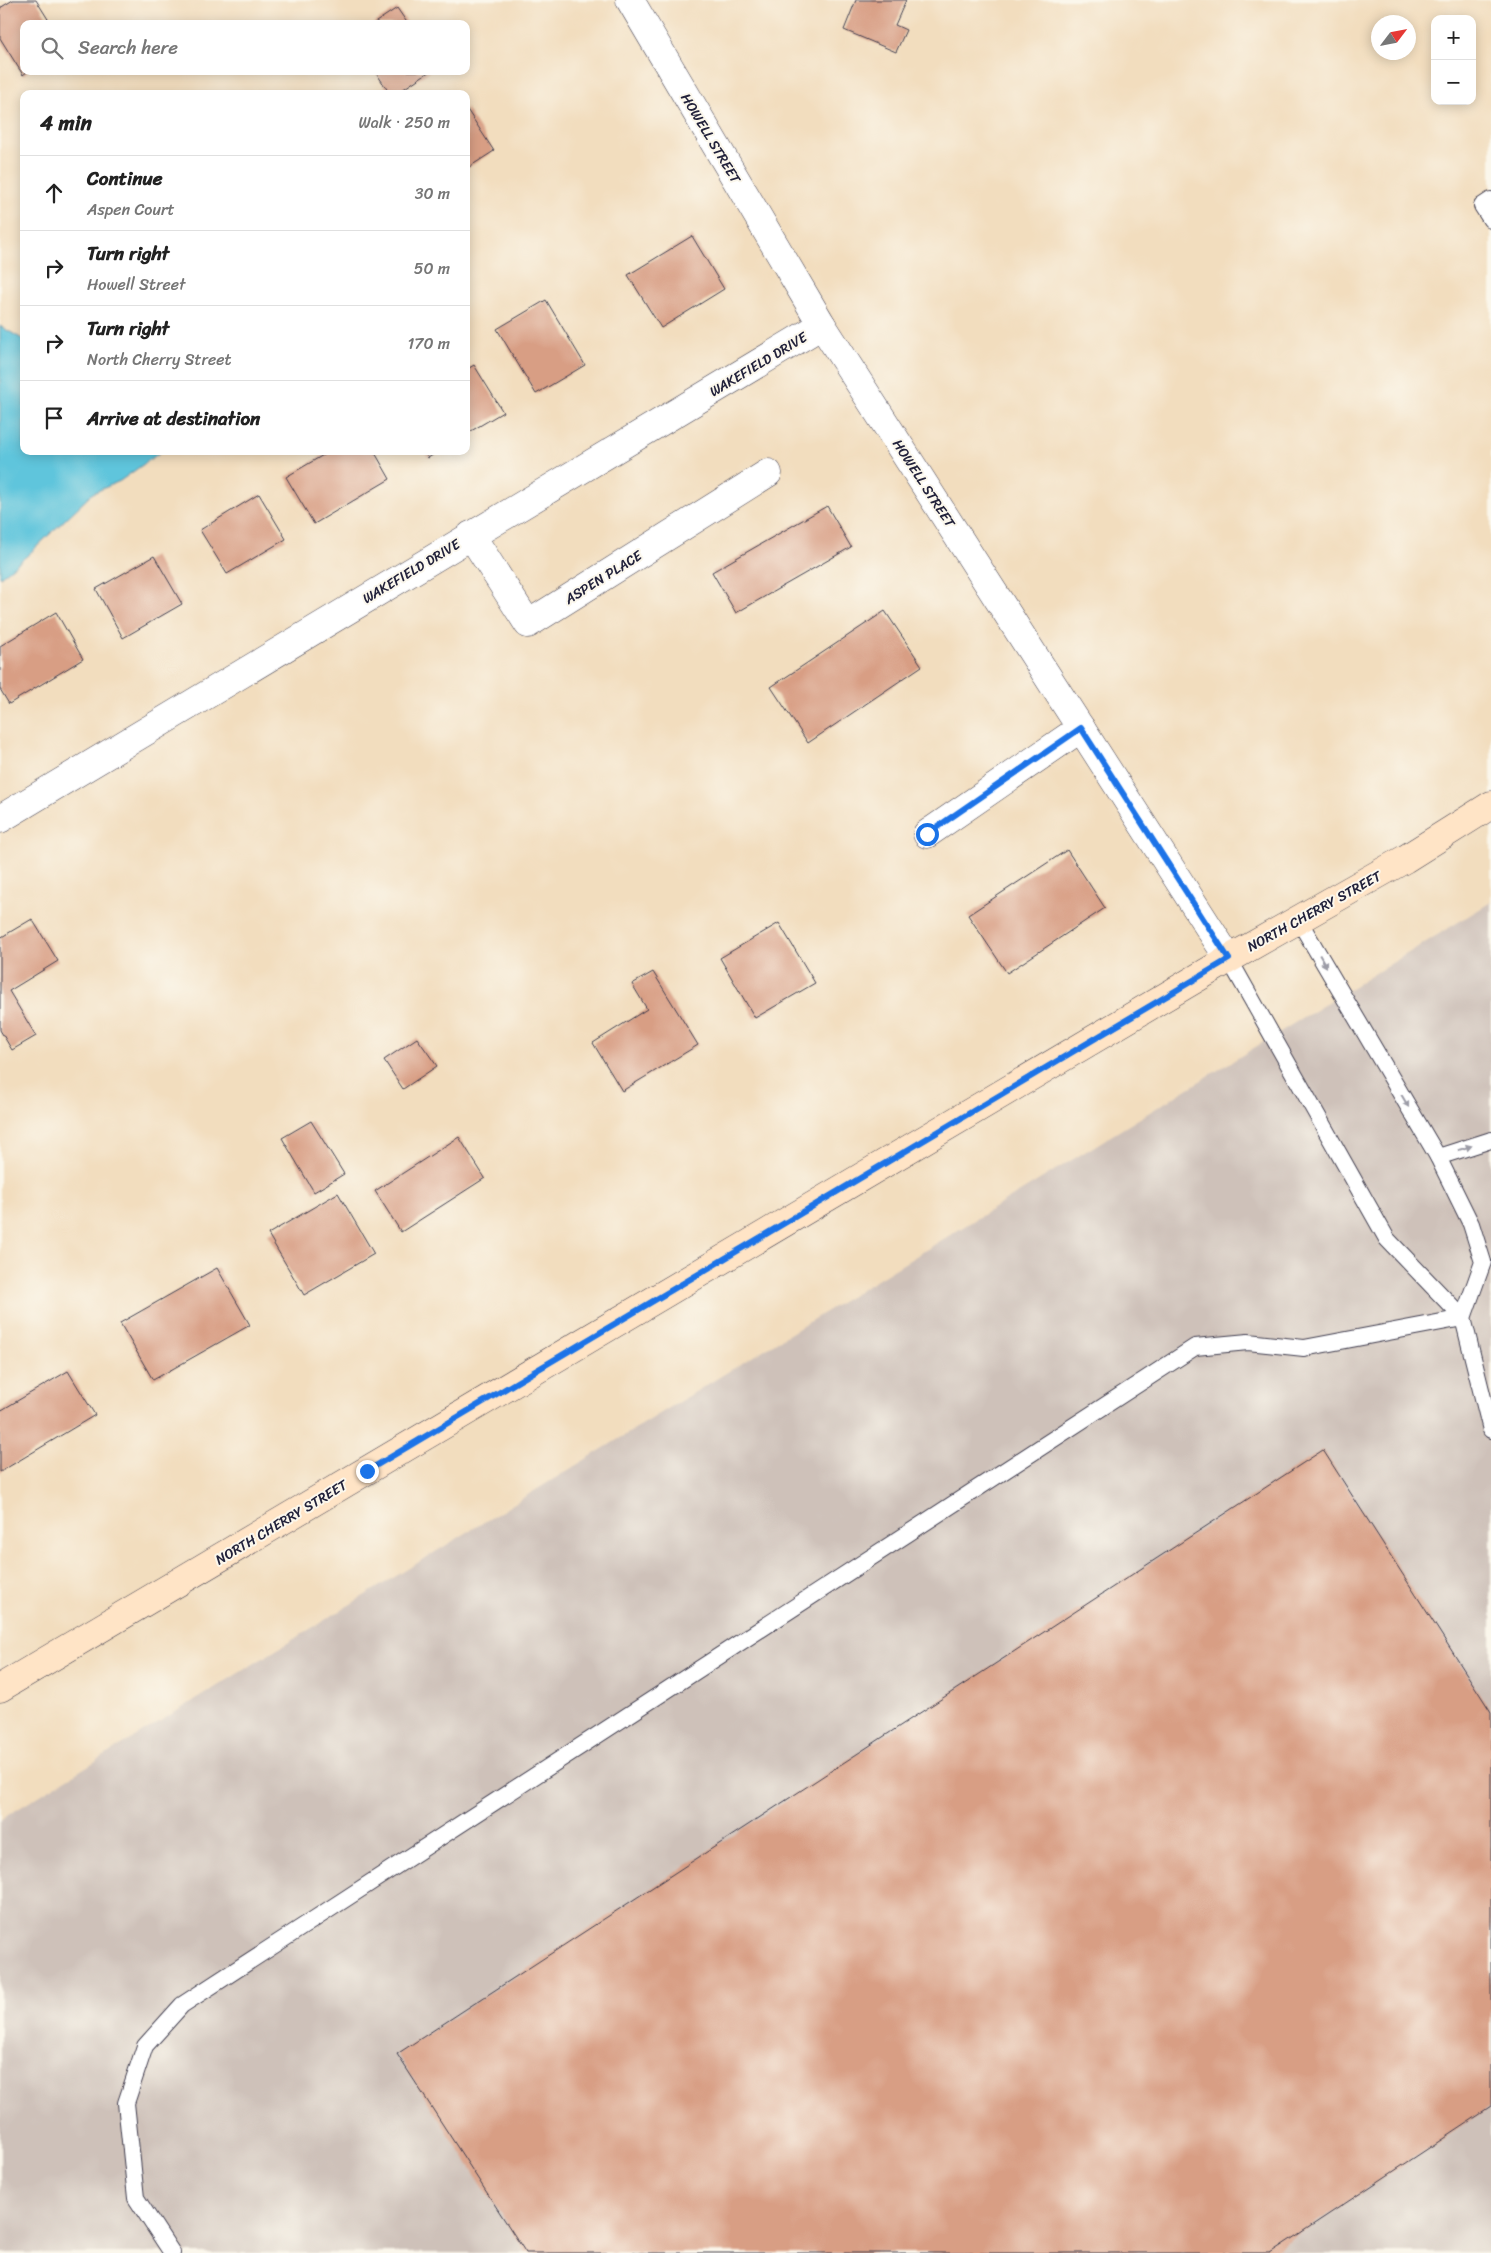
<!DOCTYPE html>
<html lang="en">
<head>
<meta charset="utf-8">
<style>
	:root { --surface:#fff; --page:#f6f6f6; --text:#222; --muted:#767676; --line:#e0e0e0 }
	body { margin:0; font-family:Sriracha,sans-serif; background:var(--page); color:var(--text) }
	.controls { position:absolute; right:15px; top:15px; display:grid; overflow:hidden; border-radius:10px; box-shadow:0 2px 12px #0003 }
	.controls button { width:45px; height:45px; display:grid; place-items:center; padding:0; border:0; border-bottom:1px solid var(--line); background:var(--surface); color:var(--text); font:25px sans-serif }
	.compass { position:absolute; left:1371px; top:15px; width:45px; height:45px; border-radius:50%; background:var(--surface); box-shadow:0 2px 12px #0003; rotate:58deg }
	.stop { position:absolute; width:15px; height:15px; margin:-11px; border:4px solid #1a73e8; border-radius:50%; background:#fff }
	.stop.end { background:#1a73e8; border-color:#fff; box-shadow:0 1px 5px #0008 }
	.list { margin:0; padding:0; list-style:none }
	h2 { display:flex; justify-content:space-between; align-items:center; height:65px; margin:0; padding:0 20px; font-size:21px }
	h2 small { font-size:16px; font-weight:400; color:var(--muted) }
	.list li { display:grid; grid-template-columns:32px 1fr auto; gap:15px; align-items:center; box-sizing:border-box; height:75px; padding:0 20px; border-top:1px solid var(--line) }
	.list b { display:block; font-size:19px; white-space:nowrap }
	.list p { margin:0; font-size:16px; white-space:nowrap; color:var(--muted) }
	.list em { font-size:16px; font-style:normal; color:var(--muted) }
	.icon { flex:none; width:28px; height:28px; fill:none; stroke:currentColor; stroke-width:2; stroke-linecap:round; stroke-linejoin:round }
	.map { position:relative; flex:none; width:1491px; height:2253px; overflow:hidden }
	.search { position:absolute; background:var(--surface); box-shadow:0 2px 12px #0003; left:20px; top:20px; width:450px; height:55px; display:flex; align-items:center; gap:12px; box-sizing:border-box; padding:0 18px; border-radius:10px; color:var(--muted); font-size:19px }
	.panel { position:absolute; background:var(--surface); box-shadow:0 2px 12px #0003; left:20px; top:90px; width:450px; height:365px; border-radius:10px }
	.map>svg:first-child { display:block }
	.industrial { fill:#cec1b9 }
	.water { fill:#5ec5dc; stroke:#40748c }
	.building { fill:#d89e84 }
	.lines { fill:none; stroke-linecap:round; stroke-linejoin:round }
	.lane-casing { stroke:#413e4f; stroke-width:18 }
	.street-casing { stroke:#413e4f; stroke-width:29 }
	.secondary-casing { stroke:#413e4f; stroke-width:29 }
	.lane { stroke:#fff; stroke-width:16 }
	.street { stroke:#fff; stroke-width:28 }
	.secondary { stroke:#ffe4c6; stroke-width:28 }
	.oneway { fill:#9c9ca7 }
	.route { stroke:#1a73e8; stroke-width:6 }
	.labels { text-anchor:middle; stroke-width:4; stroke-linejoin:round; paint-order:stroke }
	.street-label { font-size:14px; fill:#22223b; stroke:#fbf7ec }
</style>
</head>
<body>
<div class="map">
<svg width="1491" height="2253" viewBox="0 0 1491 2253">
	<rect width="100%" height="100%" fill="#fbf7ec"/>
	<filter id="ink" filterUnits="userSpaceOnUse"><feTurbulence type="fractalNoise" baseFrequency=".02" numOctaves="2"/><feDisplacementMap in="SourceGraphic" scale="10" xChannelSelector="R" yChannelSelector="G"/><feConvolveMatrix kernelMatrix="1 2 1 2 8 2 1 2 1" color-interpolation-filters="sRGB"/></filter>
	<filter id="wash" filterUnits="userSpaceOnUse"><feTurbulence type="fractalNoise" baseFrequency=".0096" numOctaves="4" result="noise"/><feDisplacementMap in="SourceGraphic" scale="20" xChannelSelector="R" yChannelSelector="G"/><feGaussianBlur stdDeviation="1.12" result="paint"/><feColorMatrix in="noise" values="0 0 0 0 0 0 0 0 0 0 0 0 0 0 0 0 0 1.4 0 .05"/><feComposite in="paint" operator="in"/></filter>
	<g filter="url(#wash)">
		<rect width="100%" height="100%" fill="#f2ddbe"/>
		<polygon class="industrial" points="1491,902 1491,2253 0,2253 0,1820"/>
		<polygon class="water" points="0,326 24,340 24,451 162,451 120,481 93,493 28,555 0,577"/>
		<g id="blocks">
			<g class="building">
				<polygon points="13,0 36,0 51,24 24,24 24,71 28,71 23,75 0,38 0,8"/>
				<polygon points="856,0 906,0 895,25 906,30 896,52 844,30"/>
				<polygon points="397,8 408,24 373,24"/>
				<polygon points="375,71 430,71 396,94 390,94"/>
				<polygon points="466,108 494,151 466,169"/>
				<polygon points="692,236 724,289 661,328 628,275"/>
				<polygon points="546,300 585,365 536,394 497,329"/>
				<polygon points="474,365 503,412 466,434 466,370"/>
				<polygon points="330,451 374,451 390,479 314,524 286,477"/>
				<polygon points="424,451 439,451 428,458"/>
				<polygon points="259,494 286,539 227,574 200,530"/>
				<polygon points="827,506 851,547 736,613 712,572"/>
				<polygon points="154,556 182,604 123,638 96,589"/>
				<polygon points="885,611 922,666 808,743 771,687"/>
				<polygon points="56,612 83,659 9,704 0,689 0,646"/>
				<polygon points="1067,850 1105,908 1007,973 968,915"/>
				<polygon points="32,919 58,961 9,991 36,1036 12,1050 0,1030 0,938"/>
				<polygon points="779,923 815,983 755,1018 720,958"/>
				<polygon points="653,972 698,1045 622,1091 593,1043 647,1009 632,984"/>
				<polygon points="417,1038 437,1066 403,1089 384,1060"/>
				<polygon points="311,1121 344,1174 314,1192 282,1138"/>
				<polygon points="459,1137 485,1178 401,1232 375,1191"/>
				<polygon points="338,1193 374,1254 304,1295 268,1234"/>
				<polygon points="217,1268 250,1325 153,1380 120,1323"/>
				<polygon points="68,1371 95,1415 0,1472 0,1411"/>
				<polygon points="1323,1450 1491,1712 1491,2107 1270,2253 526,2253 397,2054"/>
			</g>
		</g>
	</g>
	<g filter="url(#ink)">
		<use href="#blocks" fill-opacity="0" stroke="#413e4f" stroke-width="1"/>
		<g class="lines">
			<defs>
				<g id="lane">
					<polyline points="1491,200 1482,206 1491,220"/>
					<polyline points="1298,919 1438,1157 1471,1224 1483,1262 1463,1318"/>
					<polyline points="1229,959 1387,1239 1463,1318 1491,1430"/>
					<polyline points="1438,1157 1491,1140"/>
					<polyline points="172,2253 136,2198 126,2103 145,2046 182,2005 1195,1347 1248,1342 1304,1348 1463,1318"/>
				</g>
				<g id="street">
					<polyline points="630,0 822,325 1229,959"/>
					<polyline points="471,535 528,624 768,473"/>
					<polyline points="0,819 822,325"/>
					<polyline points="927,834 1081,728"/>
				</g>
				<polyline id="secondary" points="0,1688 1229,959 1405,859 1491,805"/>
			</defs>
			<use href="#lane" class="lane-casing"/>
			<use href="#street" class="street-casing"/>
			<use href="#secondary" class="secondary-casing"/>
			<use href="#lane" class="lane"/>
			<use href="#street" class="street"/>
			<use href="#secondary" class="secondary"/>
		</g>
		<defs><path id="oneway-solid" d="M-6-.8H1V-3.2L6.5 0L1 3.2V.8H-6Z" transform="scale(1.25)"/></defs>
		<g class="oneway">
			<use href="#oneway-solid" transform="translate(1323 961) rotate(60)"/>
			<use href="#oneway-solid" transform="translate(1405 1101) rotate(60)"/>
			<use href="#oneway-solid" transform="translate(1465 1148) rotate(-18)"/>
		</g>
	</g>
	<g class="lines" filter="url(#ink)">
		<polyline class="route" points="367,1471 1229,959 1081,728 927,834"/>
	</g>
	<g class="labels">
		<g class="street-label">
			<text transform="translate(711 138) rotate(59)" y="5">HOWELL STREET</text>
			<text transform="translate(758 364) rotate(-31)" y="5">WAKEFIELD DRIVE</text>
			<text transform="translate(924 483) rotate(57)" y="5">HOWELL STREET</text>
			<text transform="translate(411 571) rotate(-31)" y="5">WAKEFIELD DRIVE</text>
			<text transform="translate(603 577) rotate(-32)" y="5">ASPEN PLACE</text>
			<text transform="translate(1314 911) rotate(-29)" y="5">NORTH CHERRY STREET</text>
			<text transform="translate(281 1522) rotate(-31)" y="5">NORTH CHERRY STREET</text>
		</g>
	</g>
</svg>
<div class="controls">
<button>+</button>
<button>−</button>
</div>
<svg class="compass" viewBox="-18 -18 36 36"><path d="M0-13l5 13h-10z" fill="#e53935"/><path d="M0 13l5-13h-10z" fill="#767676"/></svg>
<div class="stop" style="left:927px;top:834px"></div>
<div class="stop end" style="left:367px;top:1471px"></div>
<div class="search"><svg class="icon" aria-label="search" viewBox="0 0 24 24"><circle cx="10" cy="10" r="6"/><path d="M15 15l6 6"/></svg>Search here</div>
<section class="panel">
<h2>4 min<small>Walk · 250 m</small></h2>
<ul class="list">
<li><svg class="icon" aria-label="ahead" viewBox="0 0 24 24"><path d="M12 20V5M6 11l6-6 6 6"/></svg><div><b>Continue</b><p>Aspen Court</p></div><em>30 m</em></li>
<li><svg class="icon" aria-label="right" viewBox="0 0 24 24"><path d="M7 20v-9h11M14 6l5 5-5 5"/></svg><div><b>Turn right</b><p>Howell Street</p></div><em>50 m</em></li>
<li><svg class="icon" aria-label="right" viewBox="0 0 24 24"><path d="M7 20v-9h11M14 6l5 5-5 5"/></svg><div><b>Turn right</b><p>North Cherry Street</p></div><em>170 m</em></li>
<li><svg class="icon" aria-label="arrive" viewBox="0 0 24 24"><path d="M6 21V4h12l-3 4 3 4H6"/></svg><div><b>Arrive at destination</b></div></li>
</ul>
</section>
</div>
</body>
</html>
